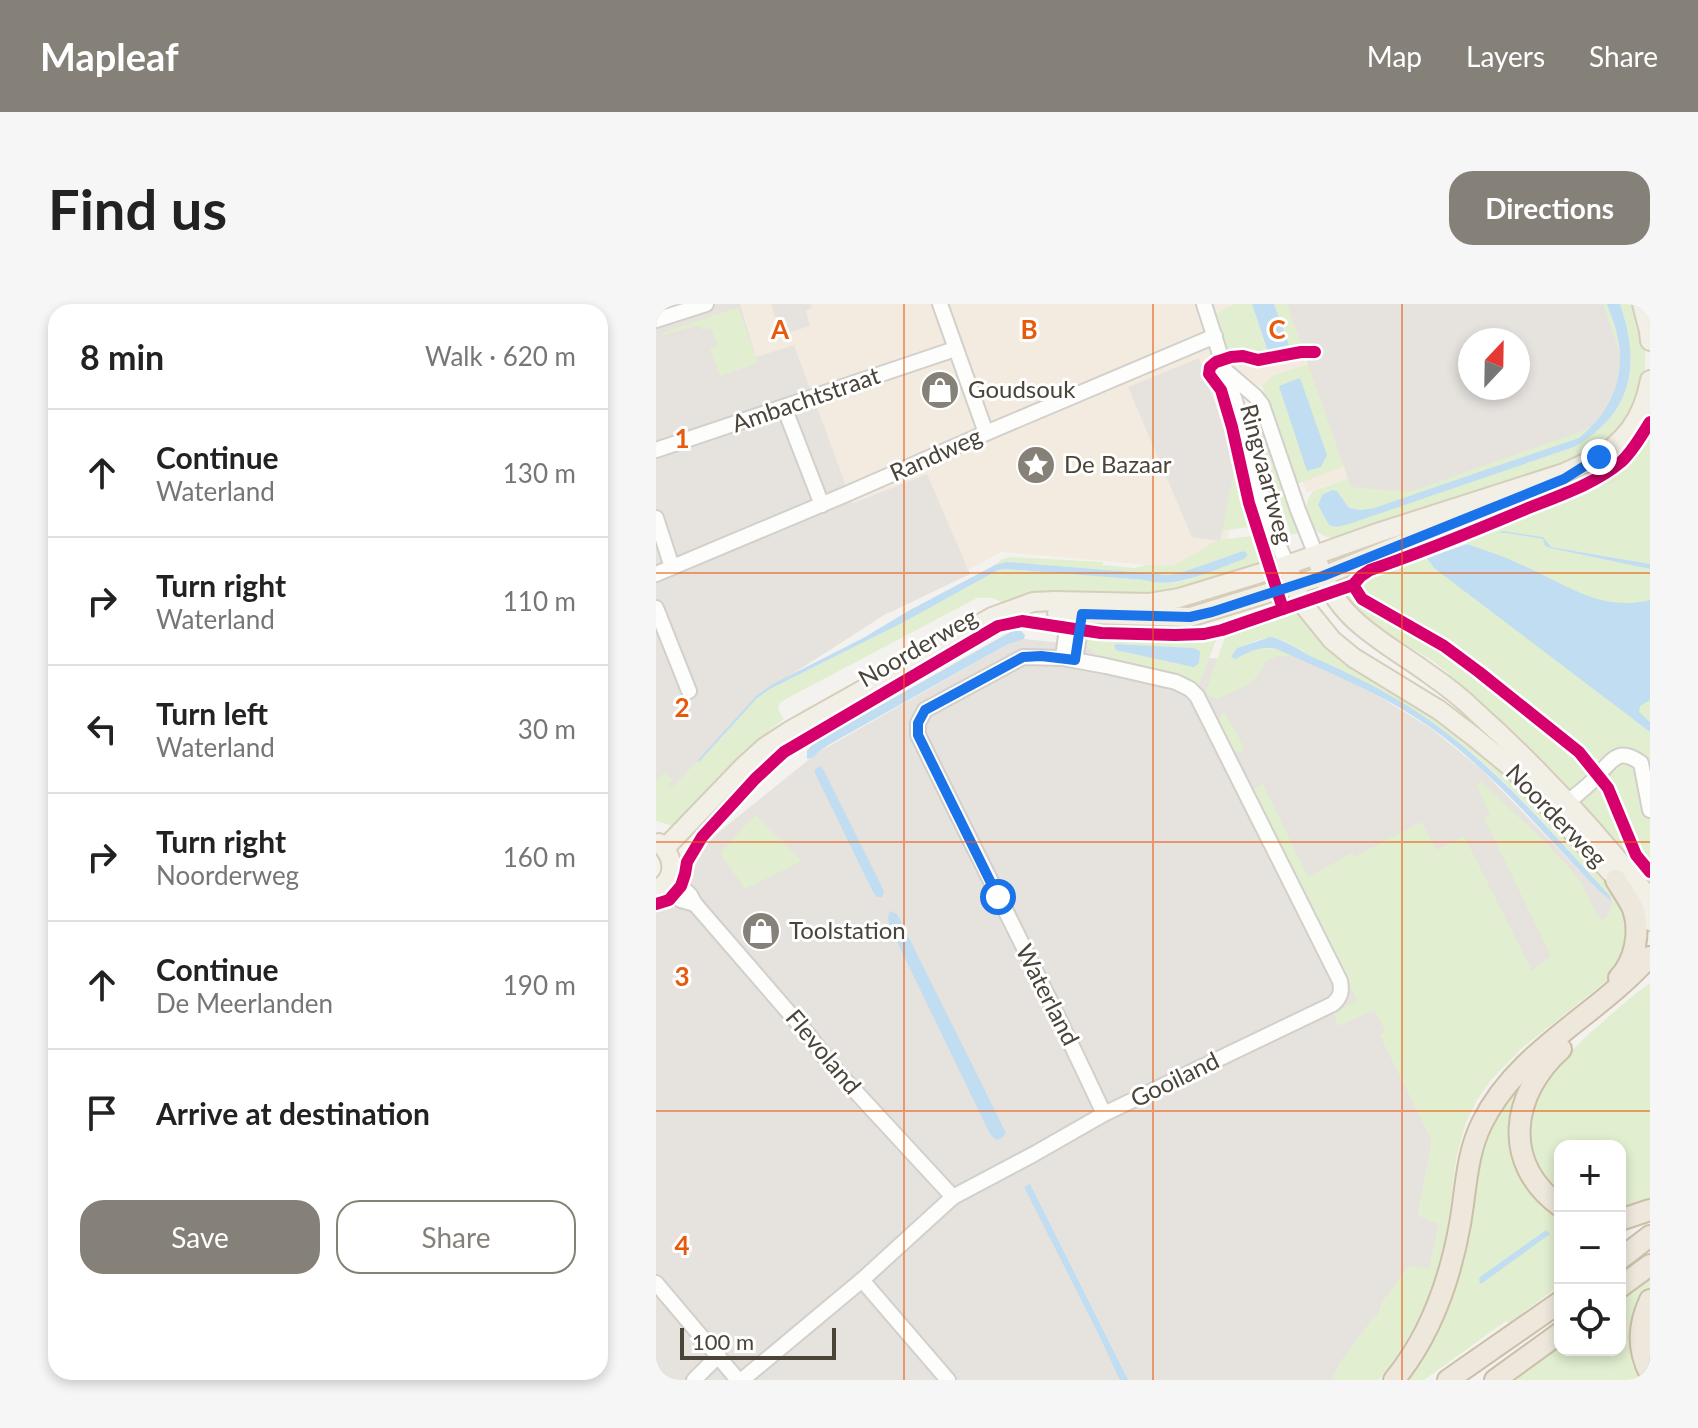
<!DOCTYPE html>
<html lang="en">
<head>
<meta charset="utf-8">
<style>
	:root { --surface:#fff; --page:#f6f6f6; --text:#222; --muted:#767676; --line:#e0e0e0; --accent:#868178 }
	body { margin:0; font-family:Lato,sans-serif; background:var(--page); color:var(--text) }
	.controls { position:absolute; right:24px; bottom:24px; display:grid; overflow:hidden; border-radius:16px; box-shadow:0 4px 12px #0003 }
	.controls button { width:72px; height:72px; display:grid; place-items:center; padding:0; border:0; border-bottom:2px solid var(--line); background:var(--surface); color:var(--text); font:40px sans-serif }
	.compass { position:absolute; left:802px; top:24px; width:72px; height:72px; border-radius:50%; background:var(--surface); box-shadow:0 4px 12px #0003; rotate:22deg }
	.scale { position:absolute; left:24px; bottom:20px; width:156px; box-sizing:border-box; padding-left:8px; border:4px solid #4b4439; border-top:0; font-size:22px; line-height:28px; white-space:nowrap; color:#4b4439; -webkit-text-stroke:6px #fff; paint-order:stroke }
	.stop { position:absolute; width:24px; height:24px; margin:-18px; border:6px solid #1a73e8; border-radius:50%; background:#fff }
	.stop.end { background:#1a73e8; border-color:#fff; box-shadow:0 2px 8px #0008 }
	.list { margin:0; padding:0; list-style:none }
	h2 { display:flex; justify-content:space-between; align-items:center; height:104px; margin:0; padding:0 32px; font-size:34px }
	h2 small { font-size:26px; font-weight:400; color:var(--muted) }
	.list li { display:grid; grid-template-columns:52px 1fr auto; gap:24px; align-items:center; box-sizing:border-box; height:128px; padding:0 32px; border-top:2px solid var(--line) }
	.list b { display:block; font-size:30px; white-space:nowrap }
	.list p { margin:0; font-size:26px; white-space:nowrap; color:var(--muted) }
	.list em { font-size:26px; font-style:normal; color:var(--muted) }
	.actions { display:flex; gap:16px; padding:24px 32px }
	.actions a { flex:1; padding:18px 0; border:2px solid var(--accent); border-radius:24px; text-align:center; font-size:28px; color:var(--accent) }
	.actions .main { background:var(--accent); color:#fff }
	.icon { flex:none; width:44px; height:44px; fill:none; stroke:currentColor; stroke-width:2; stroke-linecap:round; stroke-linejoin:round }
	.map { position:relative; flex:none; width:994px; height:1076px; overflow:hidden; border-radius:24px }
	header { display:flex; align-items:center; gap:48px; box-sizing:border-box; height:112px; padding:0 40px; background:var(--accent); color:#fff }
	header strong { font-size:38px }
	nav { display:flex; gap:44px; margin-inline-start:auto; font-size:28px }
	.intro { display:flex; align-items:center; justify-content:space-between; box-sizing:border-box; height:192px; padding:0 48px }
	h1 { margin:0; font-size:56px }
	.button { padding:20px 36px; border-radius:24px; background:var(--accent); color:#fff; font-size:28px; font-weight:700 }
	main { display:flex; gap:48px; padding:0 48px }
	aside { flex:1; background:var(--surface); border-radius:24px; box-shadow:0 4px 12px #0003 }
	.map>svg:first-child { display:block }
	.commercial { fill:#f3ebdf; fill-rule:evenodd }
	.industrial { fill:#e6e2de }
	.green { fill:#e1eecf; fill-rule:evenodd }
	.parking { fill:#e6e3df; fill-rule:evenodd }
	.water { fill:#c0ddf1 }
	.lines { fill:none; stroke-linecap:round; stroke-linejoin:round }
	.minor-casing { stroke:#d2d0cb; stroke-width:18 }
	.major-casing { stroke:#d6cebb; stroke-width:22 }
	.highway-casing { stroke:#ccbfa9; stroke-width:24 }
	.minor { stroke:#fdfdfc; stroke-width:14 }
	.major { stroke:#f2efe6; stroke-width:18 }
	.highway { stroke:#ede8db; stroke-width:20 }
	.cycleway-casing { stroke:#fff; stroke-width:17 }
	.cycleway { stroke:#d6006c; stroke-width:12 }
	.route { stroke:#1a73e8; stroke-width:10 }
	.grid { fill:none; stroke:#e8590c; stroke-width:2; stroke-opacity:0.55 }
	.labels { text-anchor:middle; stroke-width:6; stroke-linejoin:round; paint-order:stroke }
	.poi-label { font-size:24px; fill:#4b4439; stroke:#fff; text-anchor:start }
	.street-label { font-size:24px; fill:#4b4439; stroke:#fff }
	.grid-label { font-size:26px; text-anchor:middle; font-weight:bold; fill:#e8590c; stroke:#fff; stroke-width:6; stroke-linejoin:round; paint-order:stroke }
</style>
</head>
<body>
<header>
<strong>Mapleaf</strong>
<nav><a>Map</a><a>Layers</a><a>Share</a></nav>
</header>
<div class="intro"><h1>Find us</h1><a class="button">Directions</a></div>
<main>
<aside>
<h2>8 min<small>Walk · 620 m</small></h2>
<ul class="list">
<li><svg class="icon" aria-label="ahead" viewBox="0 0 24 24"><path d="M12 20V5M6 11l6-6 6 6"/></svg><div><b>Continue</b><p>Waterland</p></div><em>130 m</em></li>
<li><svg class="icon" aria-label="right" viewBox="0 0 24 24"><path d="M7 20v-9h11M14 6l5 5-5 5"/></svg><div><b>Turn right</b><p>Waterland</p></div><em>110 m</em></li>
<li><svg class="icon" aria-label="left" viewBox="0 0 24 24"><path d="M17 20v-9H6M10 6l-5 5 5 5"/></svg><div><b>Turn left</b><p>Waterland</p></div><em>30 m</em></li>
<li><svg class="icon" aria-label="right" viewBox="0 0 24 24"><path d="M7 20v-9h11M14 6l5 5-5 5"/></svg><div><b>Turn right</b><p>Noorderweg</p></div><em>160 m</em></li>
<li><svg class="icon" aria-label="ahead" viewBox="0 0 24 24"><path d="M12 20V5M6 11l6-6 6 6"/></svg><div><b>Continue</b><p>De Meerlanden</p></div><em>190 m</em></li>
<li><svg class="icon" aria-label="arrive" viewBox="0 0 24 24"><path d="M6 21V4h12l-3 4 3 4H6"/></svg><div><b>Arrive at destination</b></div></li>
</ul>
<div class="actions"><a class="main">Save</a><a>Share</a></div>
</aside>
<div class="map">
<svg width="994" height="1076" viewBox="0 0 994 1076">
	<rect width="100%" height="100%" fill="#f4f2ee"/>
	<path class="commercial" d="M84,0H951L941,134L752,195L691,188L686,176L651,189L609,85L581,70L566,75L584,151L586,170L572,234L526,264L345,248L233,309L138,41L100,53ZM814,36H862V84H814Z"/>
	<g class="industrial">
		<polygon points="23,0 84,0 100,53 138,41 236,306 110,387 0,501 0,7"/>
		<polygon points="368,335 575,356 621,345 693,377 727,395 773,423 825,465 942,586 957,598 953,610 948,616 749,780 776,837 762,911 783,920 773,966 753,962 726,999 723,1010 716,1016 684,1059 676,1076 0,1076 0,599 58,532 161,449 352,340"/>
	</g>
	<g class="green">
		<path d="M579,0H596L609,42L633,41L618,0H632L646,44L634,49L632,46C608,54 594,47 571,49L560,11L568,5Z"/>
		<path d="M943,0H951L961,30L964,53L938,122L923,134L718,204L705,206L693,204L681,187L676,186L666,191L662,201L673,221L682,223L918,143C977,109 985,61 964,0H978C983,16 988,31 989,48C992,89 966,136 928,154C912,162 893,166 876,172C841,185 807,196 771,205C739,213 708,226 677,234L668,232L659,226L653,217L650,204L652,195L657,187L697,173L854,149Z"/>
		<polygon points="82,3 102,59 64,72 54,45 62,42 55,24 47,26 41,21 9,31 6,29"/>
		<path d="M658,58L699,158L636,182L609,101L607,82L616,72ZM643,74L670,151L665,163L636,78Z"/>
		<polygon points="994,125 994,260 895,243 887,233 847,227 844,228 887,235 889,242 894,244 994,265 994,418 982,408 891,349 994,428 994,470 986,452 947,457 938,454 808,352 721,302 705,287 705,278 715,270 769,250 778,264 802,280 948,297 918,288 865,260 811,240 809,235 902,195 950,173 972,156"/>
		<polygon points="611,126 645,228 635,231 620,182 599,130"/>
		<polygon points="578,160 594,223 564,227"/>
		<path d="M596,232L606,263L488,294L348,299L336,294H321L128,396L123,400L122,405L128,415L88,447L21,523L0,517V478L8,469L17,476L12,482L16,484L54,446L101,394L114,385L248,318L342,266L350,265L489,276C523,287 560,266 587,247L527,268L513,271L365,259L350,258L339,261L346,255L354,253L447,258V261L479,264L490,261L517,262L562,236Z"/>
		<polygon points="696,287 706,299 801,354 919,449 938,470 916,488 913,486 888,460 887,455 882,457 792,369 774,355 721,324 700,304 690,288"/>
		<path d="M642,305L771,404L865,483L966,593L975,627L962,668L866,744L835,776L821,796L809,821L800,856L789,943L784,964L781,969C768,1009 748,1044 723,1076H676L684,1059L716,1016L723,1010L726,999L753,961L773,965L783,920L762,911L776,837L723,730L719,706L682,722L678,710L701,696L595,486L607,480L652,573L696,549L698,553L765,518L781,546L808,532L876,667L895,652L828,514L834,511L821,482L824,477L885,534L911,561L925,578L941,612L948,616L953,610L957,596C894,525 830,448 747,399C719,382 689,369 660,355C646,348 631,334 616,334C605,333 592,340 581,344L580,355C601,342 611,341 634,351L631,353L622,352L610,357C596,386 588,380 563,395L552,392L550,387L552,381L569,333Z"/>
		<path d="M560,330L562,331L542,383L534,376L439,350C432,345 430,341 431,332L531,336ZM460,340L537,344L538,363L460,346Z"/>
		<polygon points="569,409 587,441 587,448 575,447 562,418 565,410"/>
		<path d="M963,457L981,461L994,517V562C975,534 964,501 948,471Z"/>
		<path d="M944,483L948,486L976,551L994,571V581L925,503C925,491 932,484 944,483Z"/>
		<polygon points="99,511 146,557 89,585 64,549"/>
		<path d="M994,679V896L975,903L964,905V842H904V889C836,826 888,770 941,723C958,708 975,692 994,679Z"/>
		<polygon points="903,739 859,836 904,907 904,981 853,1019 850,1017 768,1076 745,1076 757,1060 832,815"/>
		<polygon points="994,974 994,1076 859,1076 904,1043 904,1046 964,1046 964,997"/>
	</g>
	<g class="parking">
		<polygon points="115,0 155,0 156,4 150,7 154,22 125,31"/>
		<path d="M631,0H947L965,52V82L943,120L909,133L753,188L695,183ZM814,36H862V84H814Z"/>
		<polygon points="543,54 580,159 564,237 536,233 507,165 509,164 506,163 472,83"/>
		<polygon points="271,170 314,270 233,309 190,202"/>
		<polygon points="27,408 32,411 43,428 19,456 0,439 0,418"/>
		<polygon points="405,441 428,486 353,523 346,507 323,516 312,494 318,492 314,486"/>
		<polygon points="493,471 512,500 467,523 453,491"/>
		<polygon points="718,706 730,728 706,740 698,725 689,730 686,722"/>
	</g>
	<g class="water">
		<polygon points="596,0 618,0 633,41 624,46 612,48"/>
		<path d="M951,0H964C985,61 977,109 918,143L693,220L681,223L673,221L662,201L666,191L676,186L681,187L693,204L705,206L718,204L923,134C955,108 971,72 961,31C959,20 954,10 951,0Z"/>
		<polygon points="644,74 671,151 665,163 651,167 623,82"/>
		<polygon points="847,227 887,233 895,243 994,260 994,265 894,244 889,242 887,235 850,229 843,229 833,233"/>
		<path d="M811,240C828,246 847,252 864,260C907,278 944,309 994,296V396L984,402L983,408L994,418V428L778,264L771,254Z"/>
		<path d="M587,247L591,249V252L588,255C558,265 521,286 489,276L350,265L342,266L248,318L114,385L101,394L43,458L42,456L100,392L117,380L209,333L254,306L339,261L350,258L365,259L513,271L527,268Z"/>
		<polygon points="356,327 365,327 369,331 368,335 352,340 174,440 161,449 158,453 151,455 151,447 155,442 165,435"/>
		<path d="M614,333C632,336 646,349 663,356C706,375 749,397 787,426C849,473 900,533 953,591L957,598L942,586C888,530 838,469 774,423C727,390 673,369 621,345C605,342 594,347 580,355L575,353L581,344Z"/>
		<polygon points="460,340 537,344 544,347 543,359 538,363 460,346 458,342"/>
		<polygon points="164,462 167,465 225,581 228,589 226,593 221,593 217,588 159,469 159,465"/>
		<polygon points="234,607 241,610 350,829 346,834 340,836 334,830 233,621 232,614"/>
		<polygon points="374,880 472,1076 464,1076 442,1029 368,883"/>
		<polygon points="890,926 894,930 825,980 823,976 824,973"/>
	</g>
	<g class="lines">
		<defs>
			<g id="minor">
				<polyline points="284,0 330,129"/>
				<polyline points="548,0 580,100 617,228 631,261"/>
				<polyline points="0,16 50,0"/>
				<polyline points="571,68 599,92 606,101 642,206 660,251"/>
				<polyline points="128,103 166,201"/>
				<polyline points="0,146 299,45"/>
				<polyline points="0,214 16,263"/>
				<polyline points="0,270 186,192 330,129 559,32"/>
				<polyline points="0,304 33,387"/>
				<polyline points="407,354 414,302"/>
				<polyline points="419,356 428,302"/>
				<path d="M912,498C922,489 934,481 942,471C957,455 963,443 985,459L994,506"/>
				<polyline points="14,571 34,591 39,600 154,733 176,762 297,893"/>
				<polyline points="6,583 25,596 39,600"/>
				<polyline points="206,976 292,1076"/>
				<polyline points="0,979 82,1076"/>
				<polyline points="38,1076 62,1052"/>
				<path d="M86,1076L206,976L297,893L378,850L448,810L677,700C685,693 686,687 684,677L541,392L534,385L520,378L450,362L407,354L367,353L269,406L262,419V431C324,557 389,682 448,810"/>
			</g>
			<g id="major">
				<polyline points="986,0 993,27 994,37"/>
				<path d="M935,159C969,138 987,115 994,76"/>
				<path d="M663,261C682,318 728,337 773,370C789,381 806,394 820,408C884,465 941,528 994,595"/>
				<polyline points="635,271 646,299 676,336 698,354 783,406 817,432 857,465 982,597 994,617"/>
				<polyline points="401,309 534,313 667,272 843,201"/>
				<polyline points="9,544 87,463 109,443 135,426 336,313 377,298 399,297 493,299 523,294 631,261 721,229 908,169 943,153"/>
				<path d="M0,586C21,575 19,553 3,539"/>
			</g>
			<g id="highway">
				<path d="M960,576C965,585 973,595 977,605C985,628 979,657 963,674"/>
				<path d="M904,902C845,859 855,790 905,745"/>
				<polyline points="964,916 994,906"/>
				<polyline points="964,955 994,932"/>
				<polyline points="964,983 994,961"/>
				<path d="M994,996C982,1022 981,1044 994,1070"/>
				<path d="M738,1076C774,1032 794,976 804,920C810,887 810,851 826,819C862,746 941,712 993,653"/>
				<polyline points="792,1076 904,998"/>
				<polyline points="839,1076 904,1029"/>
			</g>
		</defs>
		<use href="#minor" class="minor-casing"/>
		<use href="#major" class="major-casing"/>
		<use href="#highway" class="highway-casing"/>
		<use href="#minor" class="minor"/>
		<use href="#major" class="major"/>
		<use href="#highway" class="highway"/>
		<defs>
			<g id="cycleway">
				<polyline points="697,281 706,295 788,342 823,368 923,448 952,484 980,551 994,568"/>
				<path d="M697,281L705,272L714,266C767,248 818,227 870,205C902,192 939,180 965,158C977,147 985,132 994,118"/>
				<polyline points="627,305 593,199 576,123 565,86 553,70 554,63 560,58 575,53 587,52 602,56 645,48 659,48"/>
				<polyline points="0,600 13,596 25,582 29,570 31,558 46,533 99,475 128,448 342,322 366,317 445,329 519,331 548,330 566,326 697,281"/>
			</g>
		</defs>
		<use href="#cycleway" class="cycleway-casing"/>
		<use href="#cycleway" class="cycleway"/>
	</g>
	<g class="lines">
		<polyline class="route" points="342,593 262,431 262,419 269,406 367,353 385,352 419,356 426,310 534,313 556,308 667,272 908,175 943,153"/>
	</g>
	<path class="grid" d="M248,0V1076M497,0V1076M746,0V1076M0,269H994M0,538H994M0,807H994"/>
	<defs>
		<symbol id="shop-disc" viewBox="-11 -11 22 22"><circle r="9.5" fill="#868178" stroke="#fff"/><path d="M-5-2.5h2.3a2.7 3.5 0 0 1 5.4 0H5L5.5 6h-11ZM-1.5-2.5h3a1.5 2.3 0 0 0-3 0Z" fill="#fff"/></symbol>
		<symbol id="sight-disc" viewBox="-11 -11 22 22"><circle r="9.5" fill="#868178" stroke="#fff"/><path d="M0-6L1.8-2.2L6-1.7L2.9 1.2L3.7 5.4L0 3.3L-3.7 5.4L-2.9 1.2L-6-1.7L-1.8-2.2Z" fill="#fff"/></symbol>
	</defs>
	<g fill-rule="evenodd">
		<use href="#shop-disc" x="262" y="64" width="44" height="44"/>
		<use href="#sight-disc" x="358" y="139" width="44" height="44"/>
		<use href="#shop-disc" x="83" y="605" width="44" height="44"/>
	</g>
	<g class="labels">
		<g class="poi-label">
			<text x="312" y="94">Goudsouk</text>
			<text x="408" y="169">De Bazaar</text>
			<text x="133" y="635">Toolstation</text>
		</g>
		<g class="street-label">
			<text transform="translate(150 96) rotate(-19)" y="8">Ambachtstraat</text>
			<text transform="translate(280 151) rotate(-24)" y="8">Randweg</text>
			<text transform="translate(610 170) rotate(75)" y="8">Ringvaartweg</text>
			<text transform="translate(262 344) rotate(-30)" y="8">Noorderweg</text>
			<text transform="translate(900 512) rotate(46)" y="8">Noorderweg</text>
			<text transform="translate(391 691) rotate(63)" y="8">Waterland</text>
			<text transform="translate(167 748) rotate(50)" y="8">Flevoland</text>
			<text transform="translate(519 776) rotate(-26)" y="8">Gooiland</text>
		</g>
	</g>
	<g class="grid-label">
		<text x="124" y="35">A</text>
		<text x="373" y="35">B</text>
		<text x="621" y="35">C</text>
		<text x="26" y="144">1</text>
		<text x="26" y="413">2</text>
		<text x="26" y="682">3</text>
		<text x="26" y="951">4</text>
	</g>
</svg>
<div class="controls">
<button>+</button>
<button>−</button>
<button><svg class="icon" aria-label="locate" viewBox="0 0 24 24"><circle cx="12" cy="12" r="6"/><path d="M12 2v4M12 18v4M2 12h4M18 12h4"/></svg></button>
</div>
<svg class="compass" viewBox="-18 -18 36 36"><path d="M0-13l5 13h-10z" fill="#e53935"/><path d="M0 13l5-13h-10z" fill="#767676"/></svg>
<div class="scale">100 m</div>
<div class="stop" style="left:342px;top:593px"></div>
<div class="stop end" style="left:943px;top:153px"></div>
</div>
</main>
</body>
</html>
